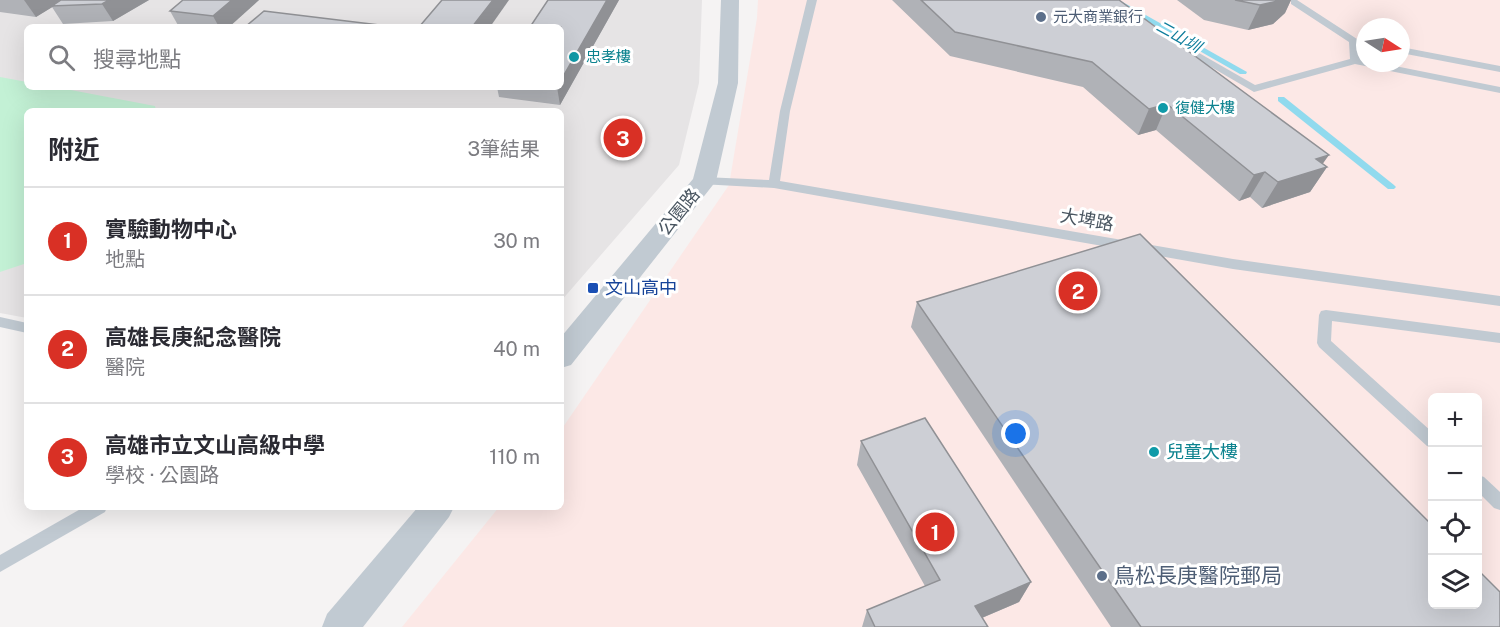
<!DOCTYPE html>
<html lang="zh-TW">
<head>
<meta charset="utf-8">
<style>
	:root { --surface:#fff; --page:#f7f7f7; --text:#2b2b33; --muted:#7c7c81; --line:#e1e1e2; --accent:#d93025 }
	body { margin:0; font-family:"Public Sans","Noto Sans TC",sans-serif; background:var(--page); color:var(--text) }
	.controls { position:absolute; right:18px; bottom:18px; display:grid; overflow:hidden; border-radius:9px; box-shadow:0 6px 24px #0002 }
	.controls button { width:54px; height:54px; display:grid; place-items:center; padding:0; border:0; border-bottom:2px solid var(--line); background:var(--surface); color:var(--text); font:30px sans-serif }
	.compass { position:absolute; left:1356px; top:18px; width:54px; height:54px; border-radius:50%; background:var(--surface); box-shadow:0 6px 24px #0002; rotate:102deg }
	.you { position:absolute; left:1016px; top:434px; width:21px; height:21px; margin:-15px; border:4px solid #fff; border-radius:50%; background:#1a73e8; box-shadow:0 0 0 9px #1a73e833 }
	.badge { display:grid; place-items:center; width:39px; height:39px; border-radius:50%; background:var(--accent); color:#fff; font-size:20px; font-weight:700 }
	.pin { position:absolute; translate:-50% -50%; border:3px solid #fff; box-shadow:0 2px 6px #0006 }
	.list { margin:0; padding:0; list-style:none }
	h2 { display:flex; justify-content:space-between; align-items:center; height:78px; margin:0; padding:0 24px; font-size:26px }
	h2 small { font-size:20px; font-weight:400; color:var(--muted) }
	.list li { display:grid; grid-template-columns:39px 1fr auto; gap:18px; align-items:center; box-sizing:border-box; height:108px; padding:0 24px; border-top:2px solid var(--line) }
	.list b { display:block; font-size:22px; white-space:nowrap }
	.list p { margin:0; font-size:20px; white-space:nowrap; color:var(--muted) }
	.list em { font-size:20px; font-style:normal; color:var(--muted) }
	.icon { flex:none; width:33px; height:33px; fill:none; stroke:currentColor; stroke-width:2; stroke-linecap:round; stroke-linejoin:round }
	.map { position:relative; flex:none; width:1500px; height:627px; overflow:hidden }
	.search { position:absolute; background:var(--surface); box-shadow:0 6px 24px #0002; left:24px; top:24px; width:540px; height:66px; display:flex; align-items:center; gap:15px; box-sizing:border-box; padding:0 21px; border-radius:9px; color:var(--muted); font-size:22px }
	.panel { position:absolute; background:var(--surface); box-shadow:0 6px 24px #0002; left:24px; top:108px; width:540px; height:402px; border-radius:9px }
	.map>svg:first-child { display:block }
	.education { fill:#e6e4e5; fill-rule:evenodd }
	.medical { fill:#fce8e6; fill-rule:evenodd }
	.green { fill:#c3f1d5 }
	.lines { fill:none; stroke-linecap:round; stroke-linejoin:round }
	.stream { fill:#90daee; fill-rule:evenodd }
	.service { fill:#c1cad2; fill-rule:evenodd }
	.minor { fill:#c1cad2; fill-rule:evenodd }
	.wall { fill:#b0b2b7 }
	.shaded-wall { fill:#909195 }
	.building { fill:#cdcfd5; stroke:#909195; stroke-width:1.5 }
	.service-dot { fill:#5c6f8a; stroke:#fff; stroke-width:2 }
	.culture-dot { fill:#0f9aa8; stroke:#fff; stroke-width:2 }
	.transit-dot { fill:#1a4fb4; stroke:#fff; stroke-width:2 }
	.labels { text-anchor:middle; stroke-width:6; stroke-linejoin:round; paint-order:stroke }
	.far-service-label { font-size:15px; fill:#4e5e75; stroke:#fff; text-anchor:start }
	.far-culture-label { font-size:15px; fill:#0d838f; stroke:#fff; text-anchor:start }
	.far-water-label { font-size:16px; font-style:italic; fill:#0c7c9b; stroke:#fff }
	.street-label { font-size:18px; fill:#4a5661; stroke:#fff }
	.transit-label { font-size:18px; fill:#164399; stroke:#fff; text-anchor:start }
	.culture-label { font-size:18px; fill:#0d838f; stroke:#fff; text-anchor:start }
	.near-service-label { font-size:21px; fill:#4e5e75; stroke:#fff; text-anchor:start }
</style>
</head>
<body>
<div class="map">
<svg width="1500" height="627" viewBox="0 0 1500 627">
	<rect width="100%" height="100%" fill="#f5f3f3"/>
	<path class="education" d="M0,0H702L699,83L679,165L561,301V111H27V318L0,313ZM27,27H561V87H27Z"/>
	<path class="medical" d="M758,0H1500V627H402L499,507H561V430L729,185L757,18ZM1365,27H1401V63H1365ZM1432,398H1478V604H1432Z"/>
	<polygon class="green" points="0,77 27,82 27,87 55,87 155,106 156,111 27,111 27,263 0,272"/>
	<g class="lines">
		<g class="stream">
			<polygon points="1110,0 1119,0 1247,72 1246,74 1240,74"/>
			<polygon points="1278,97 1284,97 1394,185 1396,187 1394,189 1388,189 1278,101"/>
		</g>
		<g class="service">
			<polygon points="807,0 817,0 790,111 780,181 1233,259 1500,296 1500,306 1233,269 774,188 700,184 698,181 700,178 704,177 769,180 780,111"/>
			<polygon points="1291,0 1297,0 1357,39 1360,59 1365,60 1365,63 1380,63 1500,87 1500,93 1355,64 1254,92 1163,39 1171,37 1255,85 1350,59 1349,42 1291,4"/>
			<polygon points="1401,47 1500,66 1500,72 1401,53"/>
			<polygon points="1326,310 1500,333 1500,343 1332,321 1331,341 1432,432 1432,448 1427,446 1319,347 1317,343 1319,315 1321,311"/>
			<polygon points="0,317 27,323 27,333 0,327"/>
			<polygon points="1478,475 1484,477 1500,492 1500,510 1494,508 1478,492"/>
			<polygon points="84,507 107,507 105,512 0,572 0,555"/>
		</g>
		<g class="minor">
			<polygon points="721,0 739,0 738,83 716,181 571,365 561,368 561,337 693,179 718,83"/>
			<polygon points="418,507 454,507 449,517 363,627 322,627 327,614"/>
		</g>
	</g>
	<g class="wall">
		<polygon points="0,0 149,0 113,21 63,24 52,7 36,17 0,12"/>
		<polygon points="183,0 259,0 229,27 179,27 170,11"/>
		<polygon points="548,0 619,0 560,105 499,97 497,87 561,87 561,27 530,27"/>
		<polygon points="892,0 1119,0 1327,167 1310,192 1262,208 1250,197 1239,201 1156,130 1138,135 1083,87 950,56"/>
		<polygon points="1177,0 1291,0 1285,13 1273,24 1248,30 1204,20"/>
		<polygon points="917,302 1500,627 1111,627 911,327"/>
		<polygon points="861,441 1031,582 1019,602 982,618 988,627 862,627 867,610 925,586 857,465"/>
	</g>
	<g class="shaded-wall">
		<polygon points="24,0 64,0 36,17"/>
		<polygon points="109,0 149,0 113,21 102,4"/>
		<polygon points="232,0 259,0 229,27 219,27 213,16"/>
		<polygon points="493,0 509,0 490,27 472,27"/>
		<polygon points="607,0 619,0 560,105 557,87 561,87 561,80"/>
		<polygon points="1282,0 1291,0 1285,13 1273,24 1248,30 1260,5"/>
		<polygon points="1167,104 1156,130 1138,135 1149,109"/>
		<polygon points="1329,155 1319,169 1327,167 1310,192 1262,208 1278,182 1316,159"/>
		<polygon points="1265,172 1250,197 1239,201 1254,175"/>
		<polygon points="1031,582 1019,602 965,625 975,606"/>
	</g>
	<g class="building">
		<polygon points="61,0 109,0 102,4 52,6"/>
		<polygon points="183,0 232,0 213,16 170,11"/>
		<polygon points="442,0 493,0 472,27 419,27"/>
		<polygon points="548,0 607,0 561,80 561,27 530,27"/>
		<polygon points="921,0 1119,0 1329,155 1316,159 1327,167 1278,182 1265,172 1254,175 1167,104 1149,109 1092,62 955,32"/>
		<polygon points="1235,0 1282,0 1260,5"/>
		<polygon points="264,11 396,27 245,27"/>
		<polygon points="1140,234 1432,525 1432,604 1478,604 1478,570 1500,592 1500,627 1141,627 917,302"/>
		<polygon points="925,418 1031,582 975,606 988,627 875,627 867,610 940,580 861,441"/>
	</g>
	<g class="service-dot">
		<circle cx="1041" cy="17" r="6"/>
		<circle cx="1102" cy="576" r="6"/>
	</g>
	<g class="culture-dot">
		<circle cx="574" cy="57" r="6"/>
		<circle cx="1163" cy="108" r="6"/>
		<circle cx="1154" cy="452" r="6"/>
	</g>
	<rect class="transit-dot" x="587" y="282" width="12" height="12" rx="3"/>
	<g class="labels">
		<g class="far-service-label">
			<text x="1053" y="22">元大商業銀行</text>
		</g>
		<g class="far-culture-label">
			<text x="586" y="62">忠孝樓</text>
			<text x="1175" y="113">復健大樓</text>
		</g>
		<g class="far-water-label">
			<text transform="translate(1179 36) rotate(29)" y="6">二山圳</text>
		</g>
		<g class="street-label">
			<text transform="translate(679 212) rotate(-51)" y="6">公園路</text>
			<text transform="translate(1087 220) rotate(10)" y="6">大埤路</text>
		</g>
		<g class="transit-label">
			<text x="605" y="294">文山高中</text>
		</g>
		<g class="culture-label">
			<text x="1166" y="458">兒童大樓</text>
		</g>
		<g class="near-service-label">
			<text x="1114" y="583">鳥松長庚醫院郵局</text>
		</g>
	</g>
</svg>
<div class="controls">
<button>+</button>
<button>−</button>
<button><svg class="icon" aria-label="locate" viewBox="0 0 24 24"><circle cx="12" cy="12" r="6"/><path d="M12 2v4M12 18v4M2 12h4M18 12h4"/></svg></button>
<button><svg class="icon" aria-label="layers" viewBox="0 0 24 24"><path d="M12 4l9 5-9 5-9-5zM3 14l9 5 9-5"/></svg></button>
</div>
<svg class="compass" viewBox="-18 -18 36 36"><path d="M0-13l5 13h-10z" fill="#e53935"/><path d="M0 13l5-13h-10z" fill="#7c7c81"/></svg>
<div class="you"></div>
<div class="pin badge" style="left:935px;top:532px">1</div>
<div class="pin badge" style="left:1078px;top:291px">2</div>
<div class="pin badge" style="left:623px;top:138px">3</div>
<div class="search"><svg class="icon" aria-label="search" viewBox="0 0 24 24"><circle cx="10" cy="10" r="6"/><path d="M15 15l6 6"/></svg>搜尋地點</div>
<section class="panel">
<h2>附近<small>3筆結果</small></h2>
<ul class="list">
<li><span class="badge">1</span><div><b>實驗動物中心</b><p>地點</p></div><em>30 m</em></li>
<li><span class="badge">2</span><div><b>高雄長庚紀念醫院</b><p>醫院</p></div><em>40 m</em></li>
<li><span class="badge">3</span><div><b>高雄市立文山高級中學</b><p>學校 · 公園路</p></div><em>110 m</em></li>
</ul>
</section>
</div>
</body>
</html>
